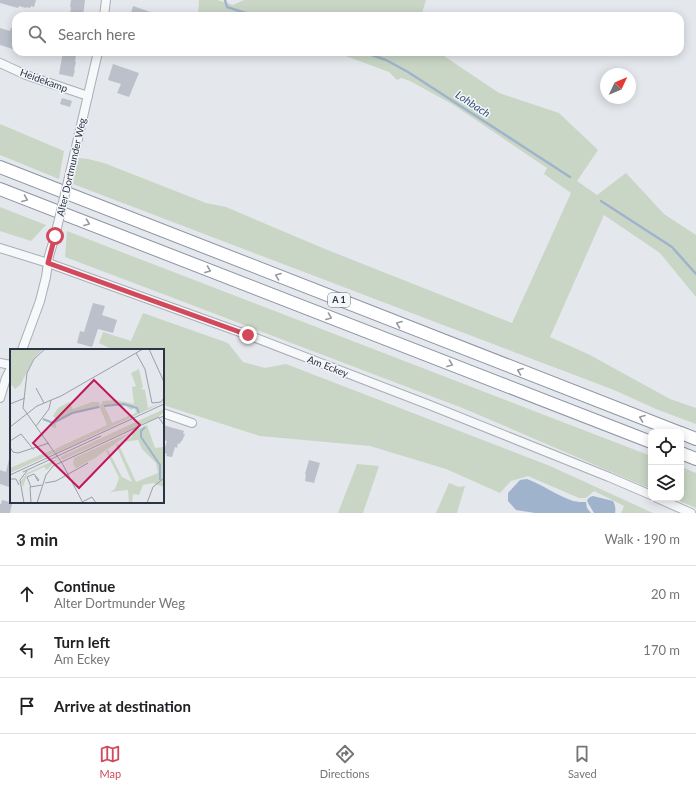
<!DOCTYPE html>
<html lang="en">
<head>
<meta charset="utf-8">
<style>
	:root { --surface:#fff; --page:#f6f6f6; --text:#202124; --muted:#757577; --line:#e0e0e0; --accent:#d1495b }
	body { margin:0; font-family:Lato,sans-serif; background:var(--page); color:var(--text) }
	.controls { position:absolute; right:12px; bottom:12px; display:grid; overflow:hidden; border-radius:8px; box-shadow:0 2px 10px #0003 }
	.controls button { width:36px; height:36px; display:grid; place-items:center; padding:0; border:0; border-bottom:1px solid var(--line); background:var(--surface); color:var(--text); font:20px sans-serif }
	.compass { position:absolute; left:600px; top:68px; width:36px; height:36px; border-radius:50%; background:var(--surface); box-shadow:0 2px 10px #0003; rotate:46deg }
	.stop { position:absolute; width:12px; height:12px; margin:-9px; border:3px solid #d1495b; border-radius:50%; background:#fff }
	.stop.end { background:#d1495b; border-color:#fff; box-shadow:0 1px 4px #0008 }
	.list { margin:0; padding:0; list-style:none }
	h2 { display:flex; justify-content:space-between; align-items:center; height:52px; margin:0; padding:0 16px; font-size:17px }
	h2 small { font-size:13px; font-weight:400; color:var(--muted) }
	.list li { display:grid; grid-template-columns:26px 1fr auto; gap:12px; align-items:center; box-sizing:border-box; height:56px; padding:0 16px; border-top:1px solid var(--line) }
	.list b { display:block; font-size:15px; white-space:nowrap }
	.list p { margin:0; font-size:13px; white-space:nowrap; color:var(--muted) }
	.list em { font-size:13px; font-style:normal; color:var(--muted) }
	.icon { flex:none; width:22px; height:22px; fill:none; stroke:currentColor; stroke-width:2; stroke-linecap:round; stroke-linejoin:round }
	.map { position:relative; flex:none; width:696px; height:513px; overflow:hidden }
	.search { position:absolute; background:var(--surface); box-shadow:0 2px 10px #0003; left:12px; right:12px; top:12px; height:44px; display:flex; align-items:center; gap:10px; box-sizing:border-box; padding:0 14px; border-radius:12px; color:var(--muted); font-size:15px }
	.sheet { height:220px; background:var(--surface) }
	nav { display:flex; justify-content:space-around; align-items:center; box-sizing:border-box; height:56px; border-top:1px solid var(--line); background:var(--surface); font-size:11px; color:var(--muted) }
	nav a { display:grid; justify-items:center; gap:2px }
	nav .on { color:var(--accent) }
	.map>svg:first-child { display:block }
	.green { fill:#c9d6c5 }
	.water { fill:#9fb4cc }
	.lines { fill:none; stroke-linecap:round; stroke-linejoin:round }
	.stream { stroke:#9fb4cc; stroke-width:2.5 }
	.building { fill:#bbc0ca }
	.minor-casing { stroke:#a9aeb7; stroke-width:10 }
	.highway-casing { stroke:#8b94a3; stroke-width:14 }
	.minor { stroke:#f7f8fa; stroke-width:8 }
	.highway { stroke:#fff; stroke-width:12 }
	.minor-bridge-casing { stroke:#a9aeb7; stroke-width:10; stroke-linecap:butt }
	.minor-bridge { stroke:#f7f8fa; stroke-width:8 }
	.oneway { stroke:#959aa2 }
	.route { stroke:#d1495b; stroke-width:5 }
	.labels { text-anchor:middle; stroke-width:3; stroke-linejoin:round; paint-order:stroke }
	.shield { fill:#f4f6f9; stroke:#676e7b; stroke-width:1 }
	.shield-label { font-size:9px; font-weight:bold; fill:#2b3445 }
	.street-label { font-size:10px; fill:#2b3445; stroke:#f4f6f9 }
	.water-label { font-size:11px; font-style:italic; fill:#34527a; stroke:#f4f6f9 }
	.inset-river { fill:none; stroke:#9fb4cc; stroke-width:2 }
	.inset-road { fill:none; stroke:#9a9fa9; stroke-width:1 }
	.view { fill:#c2185b; fill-opacity:0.15; stroke:#c2185b; stroke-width:2 }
	.inset-edge { fill:none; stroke:#2b3445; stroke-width:2 }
</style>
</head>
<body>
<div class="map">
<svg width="696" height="513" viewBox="0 0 696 513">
	<rect width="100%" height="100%" fill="#e4e7ec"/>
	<g class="green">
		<polygon points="199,0 217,0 233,5 244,0 426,0 421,16 198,16"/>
		<polygon points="335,52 438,52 499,93 559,113 598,150 577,181 597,195 626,173 664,214 696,235 696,297 660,253 604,215 550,337 590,355 670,399 696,408 696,424 656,409 614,390 73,184 79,158 88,159 104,163 206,203 226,207 325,249 512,323 571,193 544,174 547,168 452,104 410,81 401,78 397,80 389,72"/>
		<polygon points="0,124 64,151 59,179 0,155"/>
		<polygon points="0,207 46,225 31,241 0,231"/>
		<polygon points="67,231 651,456 651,489 465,409 184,302 65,257"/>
		<polygon points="143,313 228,343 243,362 265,368 286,364 550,466 653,513 621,513 624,506 594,491 586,498 579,498 528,476 511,481 500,493 446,469 370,446 260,436 163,405 163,350 109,350 109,348 99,343 103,332 131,341"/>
		<polygon points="357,464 379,466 363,513 338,513"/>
		<polygon points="681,467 696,473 696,508 673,498 681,498"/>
		<polygon points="449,483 459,487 465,486 457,513 436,513"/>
	</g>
	<g class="water">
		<path d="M527,479C543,485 558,496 573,501C577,502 582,502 586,502L587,508L591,513H535L516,510L508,501V493L520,480Z"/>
		<path d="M593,496L613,501C615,505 616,508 615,513H594L588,503L587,500L590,497Z"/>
	</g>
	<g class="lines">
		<g class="stream">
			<polyline points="225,0 227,7 255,16"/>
			<polyline points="363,52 386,60 408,72 570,177"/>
			<polyline points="601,201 672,247 696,274"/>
		</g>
	</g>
	<g class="building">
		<polygon points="0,0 36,0 34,7 31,6 30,8 26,7 26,8 19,6 18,8 0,3"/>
		<polygon points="71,0 85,0 83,16 70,16 71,7 70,7"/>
		<polygon points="133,6 159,15 159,16 130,16"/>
		<polygon points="0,28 10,31 11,28 16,30 16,50 0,45"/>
		<polygon points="63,52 76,52 75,55 76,55 75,62 76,62 74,70 75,70 73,77 59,74"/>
		<polygon points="113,64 139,73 129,97 117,93 121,84 108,80"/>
		<polygon points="62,98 72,101 70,107 60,104"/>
		<polygon points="93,303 105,306 102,315 117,320 113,333 98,329 92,347 77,343 80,331 84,332"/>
		<polygon points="163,425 184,431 183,434 185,434 182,441 181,441 180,444 178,443 177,448 175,447 172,457 166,456 167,454 163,453 167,441 163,440"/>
		<polygon points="9,459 11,459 11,479 9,487 0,484 0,470 6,472"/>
		<polygon points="309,460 320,463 314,483 305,481 306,475 305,474"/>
		<polygon points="2,500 10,502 10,504 12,504 10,513 0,513 0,504 1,504"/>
	</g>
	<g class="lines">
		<defs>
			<g id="minor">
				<polyline points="104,16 106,0"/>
				<polyline points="0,63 26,75 88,96"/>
				<polyline points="70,173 98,52"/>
				<polyline points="0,248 48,263 248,335 427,404 609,477 651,495"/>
				<polyline points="22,350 40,301 46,277 49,256 55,236"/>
				<polyline points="0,363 11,365"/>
				<polyline points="0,398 6,378 11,368"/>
				<polyline points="163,413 192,423"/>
				<polyline points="657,498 691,513"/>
			</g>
			<g id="highway">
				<polyline points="0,167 678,432"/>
				<polyline points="0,189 651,442"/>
				<polyline points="681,433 696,439"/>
				<polyline points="681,453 696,459"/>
			</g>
		</defs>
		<use href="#minor" class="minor-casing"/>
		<use href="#highway" class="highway-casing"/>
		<use href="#minor" class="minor"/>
		<use href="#highway" class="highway"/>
		<defs>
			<polyline id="minor-bridge" points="55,236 70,173"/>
		</defs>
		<use href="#minor-bridge" class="minor-bridge-casing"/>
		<use href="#minor-bridge" class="minor-bridge"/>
	</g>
	<defs><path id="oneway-chevron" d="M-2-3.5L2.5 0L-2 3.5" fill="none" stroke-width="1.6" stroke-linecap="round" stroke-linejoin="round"/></defs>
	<g class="oneway">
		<use href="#oneway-chevron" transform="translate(25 199) rotate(22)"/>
		<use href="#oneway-chevron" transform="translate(87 223) rotate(21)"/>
		<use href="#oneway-chevron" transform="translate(208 270) rotate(21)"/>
		<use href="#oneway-chevron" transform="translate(278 276) rotate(-159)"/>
		<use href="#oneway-chevron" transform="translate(329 317) rotate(21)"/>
		<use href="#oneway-chevron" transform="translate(399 324) rotate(-159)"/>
		<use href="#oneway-chevron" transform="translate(450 364) rotate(21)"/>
		<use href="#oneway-chevron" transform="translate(520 371) rotate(-159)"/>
		<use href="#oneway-chevron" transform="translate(642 418) rotate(-159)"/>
	</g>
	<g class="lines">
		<polyline class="route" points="55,236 48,263 248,335"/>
	</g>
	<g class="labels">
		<rect class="shield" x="328" y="293" width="22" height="14" rx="3"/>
		<g class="shield-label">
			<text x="339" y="303">A 1</text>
		</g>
		<g class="street-label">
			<text transform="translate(44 80) rotate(20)" y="4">Heidekamp</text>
			<text transform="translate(71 167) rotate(-77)" y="4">Alter Dortmunder Weg</text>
			<text transform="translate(328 366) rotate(21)" y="4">Am Eckey</text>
		</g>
		<g class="water-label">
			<text transform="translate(473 104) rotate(33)" y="4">Lohbach</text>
		</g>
	</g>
	<g transform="translate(10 349)">
		<rect width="154" height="154" fill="#e4e7ec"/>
		<path d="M0,0H33L24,9L11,35L5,40L2,36L0,37ZM129,20L133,38L131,40L135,41L138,59L154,53L46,104L44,101L47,99L97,76L90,59H86L63,65L46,74V79L42,78L40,75L44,73L45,69L43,67L48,59L59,53L63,60L82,53H89L90,57L93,52L106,51L124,55L122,38L126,37L121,24ZM104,56L116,57L121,61L125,59L126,64L102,74L95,58ZM154,60L153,64L148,68L52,111L50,108ZM137,76L145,99L154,98V138L143,134L133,136L129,146L123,145L122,154H119L118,141L100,143L105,140L109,129L96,102L98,101L112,128L122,133L106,96L108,94L126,133L148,124L146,114L132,100L128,91L112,93L122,88L123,82L85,109L66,119L63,115L64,109ZM42,101L44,104L0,124V119ZM47,110L37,121L34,118L17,126L13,138L11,132L17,124Z" fill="#c9d6c5" fill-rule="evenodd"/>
		<path class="inset-river" d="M94,57L114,55L127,59L129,64M33,70L43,74L62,64L89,58M135,78L131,82V88L150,116V131"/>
		<path class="inset-road" d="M35,0L24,10L17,24L13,59L52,114L73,154M139,0L154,33M126,4L135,20L142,54L151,53L154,49M26,39L34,54M0,55L15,49M154,67L149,69L154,76M26,77L39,60L41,51M0,78L27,57L51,47L133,0M0,92L11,85L24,101M0,98L3,103L8,104L39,94M13,123L91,87M0,126L154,55M0,130H6L9,136M35,134L46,132L78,114M21,138L17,128L24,125L29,131L28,132L25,127M72,153L82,148L86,154M14,154L10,131L17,122M21,154L20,138L32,136M27,154L36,126L43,117L149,68M137,154L143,138L154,129"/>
		<path class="view" d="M84,31L130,76L69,139L23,94Z"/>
		<rect width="154" height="154" class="inset-edge"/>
	</g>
</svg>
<div class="controls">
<button><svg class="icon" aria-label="locate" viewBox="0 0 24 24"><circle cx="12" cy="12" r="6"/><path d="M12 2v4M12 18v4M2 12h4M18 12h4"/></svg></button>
<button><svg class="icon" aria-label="layers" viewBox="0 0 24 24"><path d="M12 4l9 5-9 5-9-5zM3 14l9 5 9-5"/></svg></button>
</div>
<svg class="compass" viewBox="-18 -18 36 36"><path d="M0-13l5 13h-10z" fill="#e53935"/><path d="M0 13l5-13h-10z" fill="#757577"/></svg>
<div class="stop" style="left:55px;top:236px"></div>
<div class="stop end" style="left:248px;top:335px"></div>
<div class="search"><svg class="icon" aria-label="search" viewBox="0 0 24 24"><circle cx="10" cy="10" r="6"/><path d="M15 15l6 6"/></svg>Search here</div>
</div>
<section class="sheet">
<h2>3 min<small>Walk · 190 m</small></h2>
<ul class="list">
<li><svg class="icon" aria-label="ahead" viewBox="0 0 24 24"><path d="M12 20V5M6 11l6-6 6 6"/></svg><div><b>Continue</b><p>Alter Dortmunder Weg</p></div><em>20 m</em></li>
<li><svg class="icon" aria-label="left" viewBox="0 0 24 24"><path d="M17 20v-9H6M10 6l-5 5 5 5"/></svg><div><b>Turn left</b><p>Am Eckey</p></div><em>170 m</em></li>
<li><svg class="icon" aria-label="arrive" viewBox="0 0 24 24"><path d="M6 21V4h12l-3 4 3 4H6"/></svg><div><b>Arrive at destination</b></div></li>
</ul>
</section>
<nav>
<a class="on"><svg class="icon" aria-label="map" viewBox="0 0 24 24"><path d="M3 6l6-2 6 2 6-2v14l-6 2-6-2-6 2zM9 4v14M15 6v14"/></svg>Map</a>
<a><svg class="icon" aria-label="directions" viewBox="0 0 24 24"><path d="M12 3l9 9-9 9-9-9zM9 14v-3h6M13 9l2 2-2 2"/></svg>Directions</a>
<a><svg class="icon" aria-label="saved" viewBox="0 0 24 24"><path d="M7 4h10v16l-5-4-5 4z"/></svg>Saved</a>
</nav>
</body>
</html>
